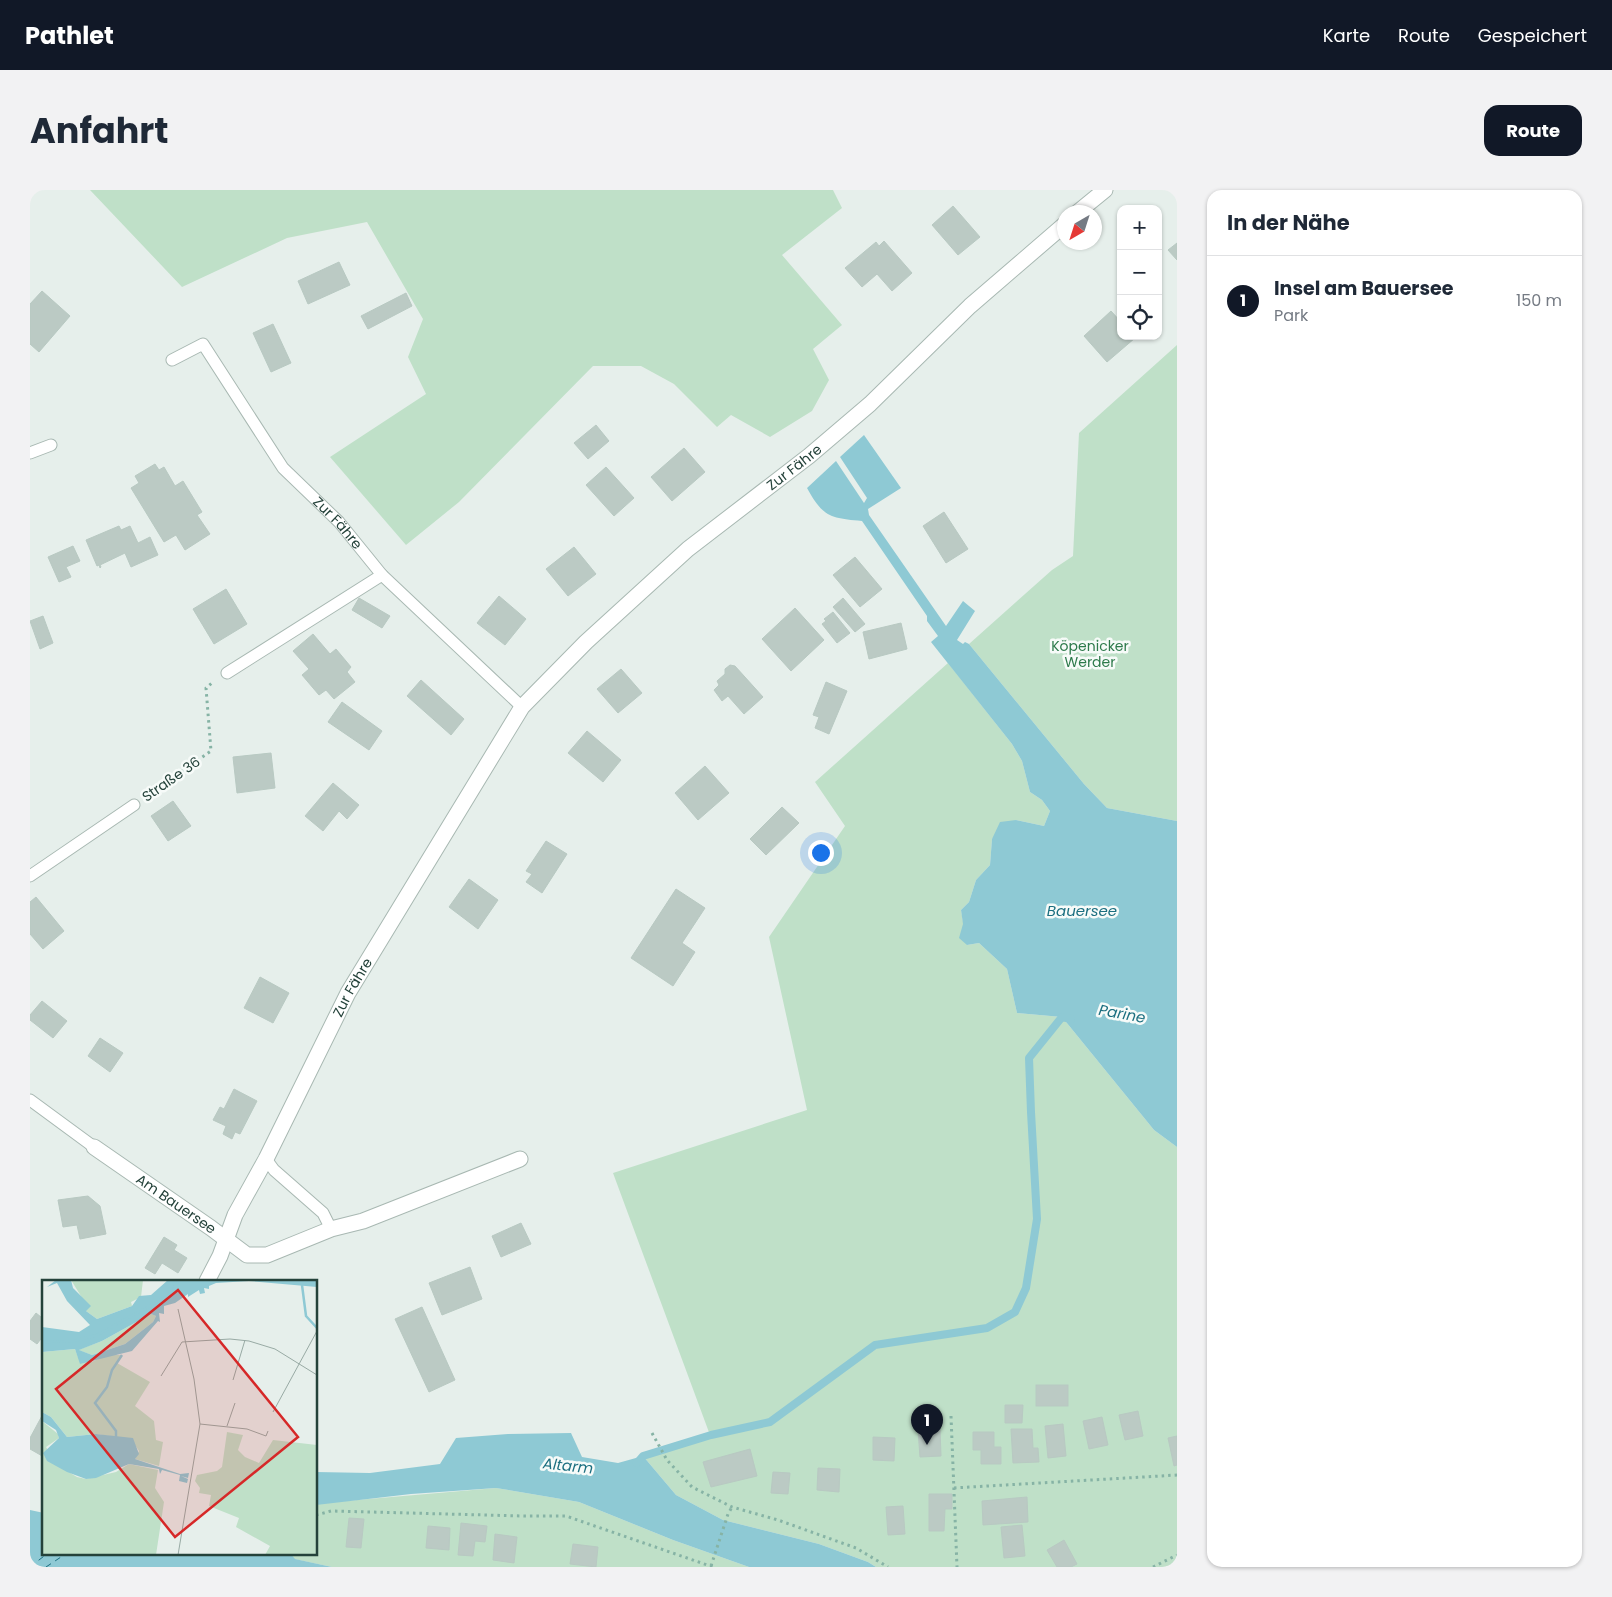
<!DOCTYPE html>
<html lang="de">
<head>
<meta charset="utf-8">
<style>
	:root { --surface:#fff; --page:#f2f2f3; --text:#1f2937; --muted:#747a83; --line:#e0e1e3; --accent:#111827 }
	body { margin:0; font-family:Poppins,sans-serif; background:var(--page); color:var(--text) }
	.controls { position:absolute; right:15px; top:15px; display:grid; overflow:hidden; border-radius:10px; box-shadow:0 1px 4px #0004 }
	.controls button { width:45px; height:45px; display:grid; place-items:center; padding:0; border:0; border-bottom:1px solid var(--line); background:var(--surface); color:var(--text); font:25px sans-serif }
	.compass { position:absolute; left:1027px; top:15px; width:45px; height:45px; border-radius:50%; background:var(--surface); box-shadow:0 1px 4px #0004; rotate:219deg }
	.you { position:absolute; left:790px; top:662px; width:18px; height:18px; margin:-12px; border:4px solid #fff; border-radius:50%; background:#1a73e8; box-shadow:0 0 0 8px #1a73e833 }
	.badge { display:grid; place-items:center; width:32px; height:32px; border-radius:50%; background:var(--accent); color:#fff; font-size:16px; font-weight:700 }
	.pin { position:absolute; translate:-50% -41px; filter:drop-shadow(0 1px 2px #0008) }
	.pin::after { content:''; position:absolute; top:26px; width:18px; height:15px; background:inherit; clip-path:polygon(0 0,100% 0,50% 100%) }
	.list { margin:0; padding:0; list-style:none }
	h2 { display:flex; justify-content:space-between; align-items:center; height:65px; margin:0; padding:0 20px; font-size:21px }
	h2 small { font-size:16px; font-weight:400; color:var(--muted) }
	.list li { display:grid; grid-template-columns:32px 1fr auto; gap:15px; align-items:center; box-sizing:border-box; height:90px; padding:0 20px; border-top:1px solid var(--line) }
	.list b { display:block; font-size:19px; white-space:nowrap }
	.list p { margin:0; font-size:16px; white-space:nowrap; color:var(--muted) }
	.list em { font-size:16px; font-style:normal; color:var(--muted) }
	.icon { flex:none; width:28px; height:28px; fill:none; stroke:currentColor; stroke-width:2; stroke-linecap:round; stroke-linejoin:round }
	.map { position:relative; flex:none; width:1147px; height:1377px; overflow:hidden; border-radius:15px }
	header { display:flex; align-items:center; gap:30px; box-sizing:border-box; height:70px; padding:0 25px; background:var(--accent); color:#fff }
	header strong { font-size:24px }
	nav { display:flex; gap:28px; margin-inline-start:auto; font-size:18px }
	.intro { display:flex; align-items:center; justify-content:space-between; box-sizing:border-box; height:120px; padding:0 30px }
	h1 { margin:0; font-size:35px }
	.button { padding:12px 22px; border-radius:15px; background:var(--accent); color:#fff; font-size:18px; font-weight:700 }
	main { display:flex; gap:30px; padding:0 30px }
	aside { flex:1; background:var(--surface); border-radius:15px; box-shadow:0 1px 4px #0004 }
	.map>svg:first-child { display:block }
	.green { fill:#bfe0c8 }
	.water { fill:#8ec9d4 }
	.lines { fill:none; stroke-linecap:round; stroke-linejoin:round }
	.stream { stroke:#8ec9d4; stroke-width:8 }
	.ferry { stroke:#1c6f80; stroke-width:1; stroke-dasharray:6 5; stroke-linecap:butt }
	.building { fill:#bbcac4; stroke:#b8c9c2 }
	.lane-casing { stroke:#a8b8b2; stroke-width:13 }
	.street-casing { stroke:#a8b8b2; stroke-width:17 }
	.path { stroke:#86b3a5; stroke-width:3; stroke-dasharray:2.5 4; stroke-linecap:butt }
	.lane { stroke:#fff; stroke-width:11 }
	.street { stroke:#fff; stroke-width:15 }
	.labels { text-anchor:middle; stroke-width:5; stroke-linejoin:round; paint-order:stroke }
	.street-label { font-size:14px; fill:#24423a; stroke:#f7fbf9 }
	.park-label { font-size:14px; fill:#2d7a4b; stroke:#f7fbf9 }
	.water-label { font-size:15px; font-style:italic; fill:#1c6f80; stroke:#f7fbf9 }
	.inset-river { fill:none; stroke:#8ec9d4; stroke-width:2.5 }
	.inset-road { fill:none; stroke:#98aaa4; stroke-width:1 }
	.view { fill:#d62828; fill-opacity:0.15; stroke:#d62828; stroke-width:2.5 }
	.inset-edge { fill:none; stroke:#24423a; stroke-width:2.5 }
</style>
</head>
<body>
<header>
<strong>Pathlet</strong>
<nav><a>Karte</a><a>Route</a><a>Gespeichert</a></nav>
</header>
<div class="intro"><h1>Anfahrt</h1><a class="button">Route</a></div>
<main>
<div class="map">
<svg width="1147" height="1377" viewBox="0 0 1147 1377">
	<rect width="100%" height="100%" fill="#e6efeb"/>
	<g class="green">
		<polygon points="60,0 803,0 812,18 752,65 812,135 783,159 799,190 782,221 740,247 701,225 687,237 644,194 611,176 563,176 429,312 376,355 300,267 396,204 378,167 393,129 337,32 257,48 152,97"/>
		<polygon points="1147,155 1147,631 1077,618 1054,594 939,454 1022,380 1043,366 1049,243"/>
		<polygon points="918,473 982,554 992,571 1000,602 1012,610 1020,621 1014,636 986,630 962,649 960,675 946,690 939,712 931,720 937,755 949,753 977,779 987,823 1032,827 1124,940 1147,957 1147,1377 846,1377 838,1372 789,1354 693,1330 646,1305 613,1266 680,1245 583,983 777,920 739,747 815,636 785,592"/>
		<polygon points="466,1298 549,1312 643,1350 719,1377 302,1377 264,1369 260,1363 286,1363 286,1315 292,1313"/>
	</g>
	<g class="water">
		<path d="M834,245L871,298L838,319L839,325L916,436L933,411L945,421L927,450L933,454L935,452L939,454L1054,594L1077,618L1147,631V957L1124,940L1032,827L987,823L977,779L949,753L937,755L929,748L933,734L931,720L939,712L946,690L960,675L962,649L970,632L986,630L1014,636L1020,621L1012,610L1000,602L992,571L982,554L901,452L908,446L897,431V426L832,331C800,328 793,327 777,298L806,271L834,313L837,308L810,267Z"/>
		<polygon points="541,1243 552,1267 588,1273 613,1266 646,1305 693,1330 789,1354 838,1372 846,1377 719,1377 643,1350 549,1312 466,1298 381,1304 286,1315 286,1282 340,1283 410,1274 426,1248 478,1244"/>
		<polygon points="0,1320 14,1323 14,1363 260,1363 265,1369 302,1377 0,1377"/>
	</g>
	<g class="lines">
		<polyline class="stream" points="607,1273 613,1266 681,1245 740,1232 845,1155 957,1138 985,1122 996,1098 1007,1029 1001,922 999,868 1032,827 1041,829"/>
		<g class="ferry">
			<polyline points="0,1377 18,1363"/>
			<polyline points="16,1377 37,1363"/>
		</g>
	</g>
	<g class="building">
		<polygon points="923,16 950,47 928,65 902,35"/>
		<polygon points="854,51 882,83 862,101 847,84 832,97 815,78 846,52 849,56"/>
		<polygon points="1147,53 1147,70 1138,60"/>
		<polygon points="309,72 320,95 278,114 268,91"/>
		<polygon points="12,101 40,126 9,162 0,154 0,114"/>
		<polygon points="376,103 382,116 338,139 331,126"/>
		<polygon points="1081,121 1091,132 1091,146 1103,146 1105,148 1077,172 1054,146"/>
		<polygon points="243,134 261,173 241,182 223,143"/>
		<polygon points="566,235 579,251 558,269 544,253"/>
		<polygon points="654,258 675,282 642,311 621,287"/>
		<polygon points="125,274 129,280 134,277 145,296 153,291 172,322 167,325 180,344 155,360 146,345 134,352 101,298 109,293 105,286"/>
		<polygon points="576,277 604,308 584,326 556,295"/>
		<polygon points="914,322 938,359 916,373 893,336"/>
		<polygon points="89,336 91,340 100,336 108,353 120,347 128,365 101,377 95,363 70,375 71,377 70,378 69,375 67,376 56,350"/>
		<polygon points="43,356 50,371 36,377 41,387 29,392 18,367"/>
		<polygon points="544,357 566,384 538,406 516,379"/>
		<polygon points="825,367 852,399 830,417 803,385"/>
		<polygon points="196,399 217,434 184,454 163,419"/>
		<polygon points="469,406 496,429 475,455 447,433"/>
		<polygon points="329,408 360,426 352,438 322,420"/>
		<polygon points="813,408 835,434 825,442 803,417"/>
		<polygon points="765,418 794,450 761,481 732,449"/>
		<polygon points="803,422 820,443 807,453 792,434 796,431 794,429"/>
		<polygon points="13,426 23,453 10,459 0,431"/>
		<polygon points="871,433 877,459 839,469 833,442"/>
		<polygon points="283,444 300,464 306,459 321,477 317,482 325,492 304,509 296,500 289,505 272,485 279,479 263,461"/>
		<polygon points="700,475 705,476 733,507 714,524 698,506 692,511 684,500 689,495 687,491 695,484 695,479"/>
		<polygon points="591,479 612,503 588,523 567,499"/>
		<polygon points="391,490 434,529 421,545 377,506"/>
		<polygon points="796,492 817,501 799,544 785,538 789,527 783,525"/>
		<polygon points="312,512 352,541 339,560 298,532"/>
		<polygon points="557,541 591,570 573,592 538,563"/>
		<polygon points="241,563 245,598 207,603 203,567"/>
		<polygon points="675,576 699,603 668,630 645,603"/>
		<polygon points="303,593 329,615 317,629 309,621 293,641 275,626"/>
		<polygon points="143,611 161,636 138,651 121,626"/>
		<polygon points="752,617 769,633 736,665 720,649"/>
		<polygon points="516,651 537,664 512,703 496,692 502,684 496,681"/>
		<polygon points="439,689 468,710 448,739 419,717"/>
		<polygon points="646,699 675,718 652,753 665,762 643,796 601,768"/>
		<polygon points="6,707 34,741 13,759 0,744 0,712"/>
		<polygon points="230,787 259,803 243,833 214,818"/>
		<polygon points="12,811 37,831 23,848 0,830 0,825"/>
		<polygon points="70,848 93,863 80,882 58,866"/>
		<polygon points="204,899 227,911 210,944 205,942 202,949 193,944 196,936 183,930 190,917 194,919"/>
		<polygon points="58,1006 70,1016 76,1044 50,1049 47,1035 33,1037 28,1010"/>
		<polygon points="491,1033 501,1054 471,1067 462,1046"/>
		<polygon points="134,1047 147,1055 144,1060 157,1068 148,1083 132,1073 125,1084 115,1078"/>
		<polygon points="440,1077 452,1109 412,1125 399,1093"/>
		<polygon points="392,1117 425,1190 399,1202 365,1129"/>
		<polygon points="6,1123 11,1127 14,1124 14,1145 7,1154 0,1149 0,1131"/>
		<rect x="1006" y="1195" width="32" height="21"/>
		<polygon points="975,1215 993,1215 992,1233 975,1233"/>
		<polygon points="1108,1221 1113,1246 1095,1250 1089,1225"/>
		<polygon points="14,1222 14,1267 0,1259 0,1248"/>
		<polygon points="1072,1227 1078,1255 1059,1259 1053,1231"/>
		<polygon points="1033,1234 1036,1266 1018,1268 1015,1236"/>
		<polygon points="910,1239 911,1266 890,1267 888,1240"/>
		<polygon points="981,1239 1002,1239 1003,1258 1008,1258 1009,1272 983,1273"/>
		<polygon points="943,1242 964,1242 964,1257 971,1257 971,1274 951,1274 951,1260 943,1260"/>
		<polygon points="1147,1246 1147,1275 1144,1276 1138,1248"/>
		<polygon points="843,1247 865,1248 864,1271 843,1270"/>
		<polygon points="720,1259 727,1286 681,1297 673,1272"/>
		<polygon points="788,1278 810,1279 809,1302 787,1300"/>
		<polygon points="743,1282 760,1283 758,1304 741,1303"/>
		<polygon points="899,1304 922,1304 922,1319 915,1319 914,1341 899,1341"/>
		<polygon points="997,1307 998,1332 953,1335 952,1311"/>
		<polygon points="873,1316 875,1344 858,1345 856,1317"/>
		<polygon points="319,1328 334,1329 331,1358 316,1357"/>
		<polygon points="431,1333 457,1336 455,1352 445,1351 443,1366 428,1365"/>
		<polygon points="992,1335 995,1366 974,1368 971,1337"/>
		<polygon points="398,1336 420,1338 419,1360 396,1358"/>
		<polygon points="465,1344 487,1347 484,1373 463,1370"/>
		<polygon points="1034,1350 1047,1374 1041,1377 1027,1377 1017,1360"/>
		<polygon points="543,1354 568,1357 566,1377 540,1374"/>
	</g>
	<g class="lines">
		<defs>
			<g id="lane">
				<path id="s1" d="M142,170L173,154L253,278L309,332L352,385L492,517"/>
				<polyline points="0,263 21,255"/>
				<polyline points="197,483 352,385"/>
				<polyline points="0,686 104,615"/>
				<polyline points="0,910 64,957"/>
				<polyline points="236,969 244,980 293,1023 301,1039"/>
			</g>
			<g id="street">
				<polyline points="1048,22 1075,0"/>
				<path id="s2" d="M64,957L181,1038L217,1065H237L301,1039L333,1031L490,969"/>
				<path id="s3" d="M177,1091L190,1066L205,1025L236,969L318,803L492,517L556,452L658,359L779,266L840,214L940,116L1034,35"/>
			</g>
		</defs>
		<use href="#lane" class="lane-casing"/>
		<use href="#street" class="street-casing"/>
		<g class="path">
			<polyline points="119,604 181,561 176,498 182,493"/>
			<polyline points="921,1226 927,1377"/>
			<polyline points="622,1243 637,1270 662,1297 702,1317 748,1330 826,1358 858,1377"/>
			<polyline points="924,1298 1147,1285"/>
			<polyline points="286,1325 301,1321 494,1326 536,1326 683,1377"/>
			<polyline points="681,1376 698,1324 702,1317"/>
			<polyline points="1123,1377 1147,1365"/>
		</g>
		<use href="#lane" class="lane"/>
		<use href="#street" class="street"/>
	</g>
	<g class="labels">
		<g class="street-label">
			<text dy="5" stroke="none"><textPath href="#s3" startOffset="1019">Zur Fähre</textPath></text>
			<text dy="5" stroke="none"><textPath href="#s1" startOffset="260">Zur Fähre</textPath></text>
			<text transform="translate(141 589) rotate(-35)" y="5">Straße 36</text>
			<text dy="5" stroke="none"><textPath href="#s3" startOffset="328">Zur Fähre</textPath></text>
			<text dy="5" stroke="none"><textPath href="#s2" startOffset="100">Am Bauersee</textPath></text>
		</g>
		<g class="park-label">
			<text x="1060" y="461">Köpenicker<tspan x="1060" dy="16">Werder</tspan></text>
		</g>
		<g class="water-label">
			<text x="1052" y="726">Bauersee</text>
			<text transform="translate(1092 824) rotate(10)" y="5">Parine</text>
			<text transform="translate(538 1276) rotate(6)" y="5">Altarm</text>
		</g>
	</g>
	<g transform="translate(12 1090)">
		<rect width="275" height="275" fill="#e6efeb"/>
		<path d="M29,0H101L99,17L89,22L90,26L55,39L44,31L42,21ZM109,34L114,36L111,42L83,64L50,75L36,70L60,61ZM33,69L36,77L47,83L66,75H80L75,83L108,102L93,126L112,141L114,160L121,162L117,186L93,179L97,171L89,159L54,154L25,157L9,137L0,132V72ZM0,141L16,154L17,158L4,167L15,185L35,197L44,199L74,192L87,184L116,190L113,208L122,222L114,275H0ZM185,152L201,155L196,170L203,177L217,183L231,160L275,165V275H223L228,266L194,247L197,238L167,226L169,215L157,213L158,208L153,201L155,195L175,191L180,187Z" fill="#bfe0c8"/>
		<path d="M14,0H29L31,8L49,26L44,31L55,39L90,26L97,16L109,15L126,0H275V7L207,1L174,3L167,6V9L162,8L163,13L158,14L157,10L146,17V14L133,23L122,26V34L117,33L118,42L116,41L90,71L38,84L33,69L0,72V47L37,52L48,45L25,21L15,3L5,7ZM109,34L114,36L111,42L83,64L50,75L37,70L60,61ZM0,132L9,137L25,157L54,154L91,158L97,174L93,179L138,194L147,193L146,198L139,196L146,199L145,203L137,201L138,195L120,190L118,194L117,189L87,184L54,198L44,199L25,192L5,181L1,173L17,158L14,150L0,141Z" fill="#8ec9d4" fill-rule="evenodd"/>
		<path class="inset-river" d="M260,5L264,36L275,48M132,20L135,3M0,62L32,61L55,55L131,13L134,0M74,158V151L53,123L65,107L70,90L80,75"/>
		<path class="inset-road" d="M136,29L152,99L158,144L136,275M119,96L140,62L188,59L207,61L233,69L275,95M191,100L203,60M231,132L275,51M158,144L205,149L224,156L226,151M185,146L193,123"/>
		<path class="view" d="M136,10L256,157L133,257L14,109Z"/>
		<rect width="275" height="275" class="inset-edge"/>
	</g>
</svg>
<div class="controls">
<button>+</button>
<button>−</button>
<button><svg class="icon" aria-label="locate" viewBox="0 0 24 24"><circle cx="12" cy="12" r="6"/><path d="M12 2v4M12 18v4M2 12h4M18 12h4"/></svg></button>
</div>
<svg class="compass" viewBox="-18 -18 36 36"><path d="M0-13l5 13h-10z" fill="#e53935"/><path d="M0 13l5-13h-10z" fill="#747a83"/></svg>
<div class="you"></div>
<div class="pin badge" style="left:897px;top:1255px">1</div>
</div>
<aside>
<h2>In der Nähe<small></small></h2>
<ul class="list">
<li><span class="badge">1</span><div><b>Insel am Bauersee</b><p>Park</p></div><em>150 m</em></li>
</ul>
</aside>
</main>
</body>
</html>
